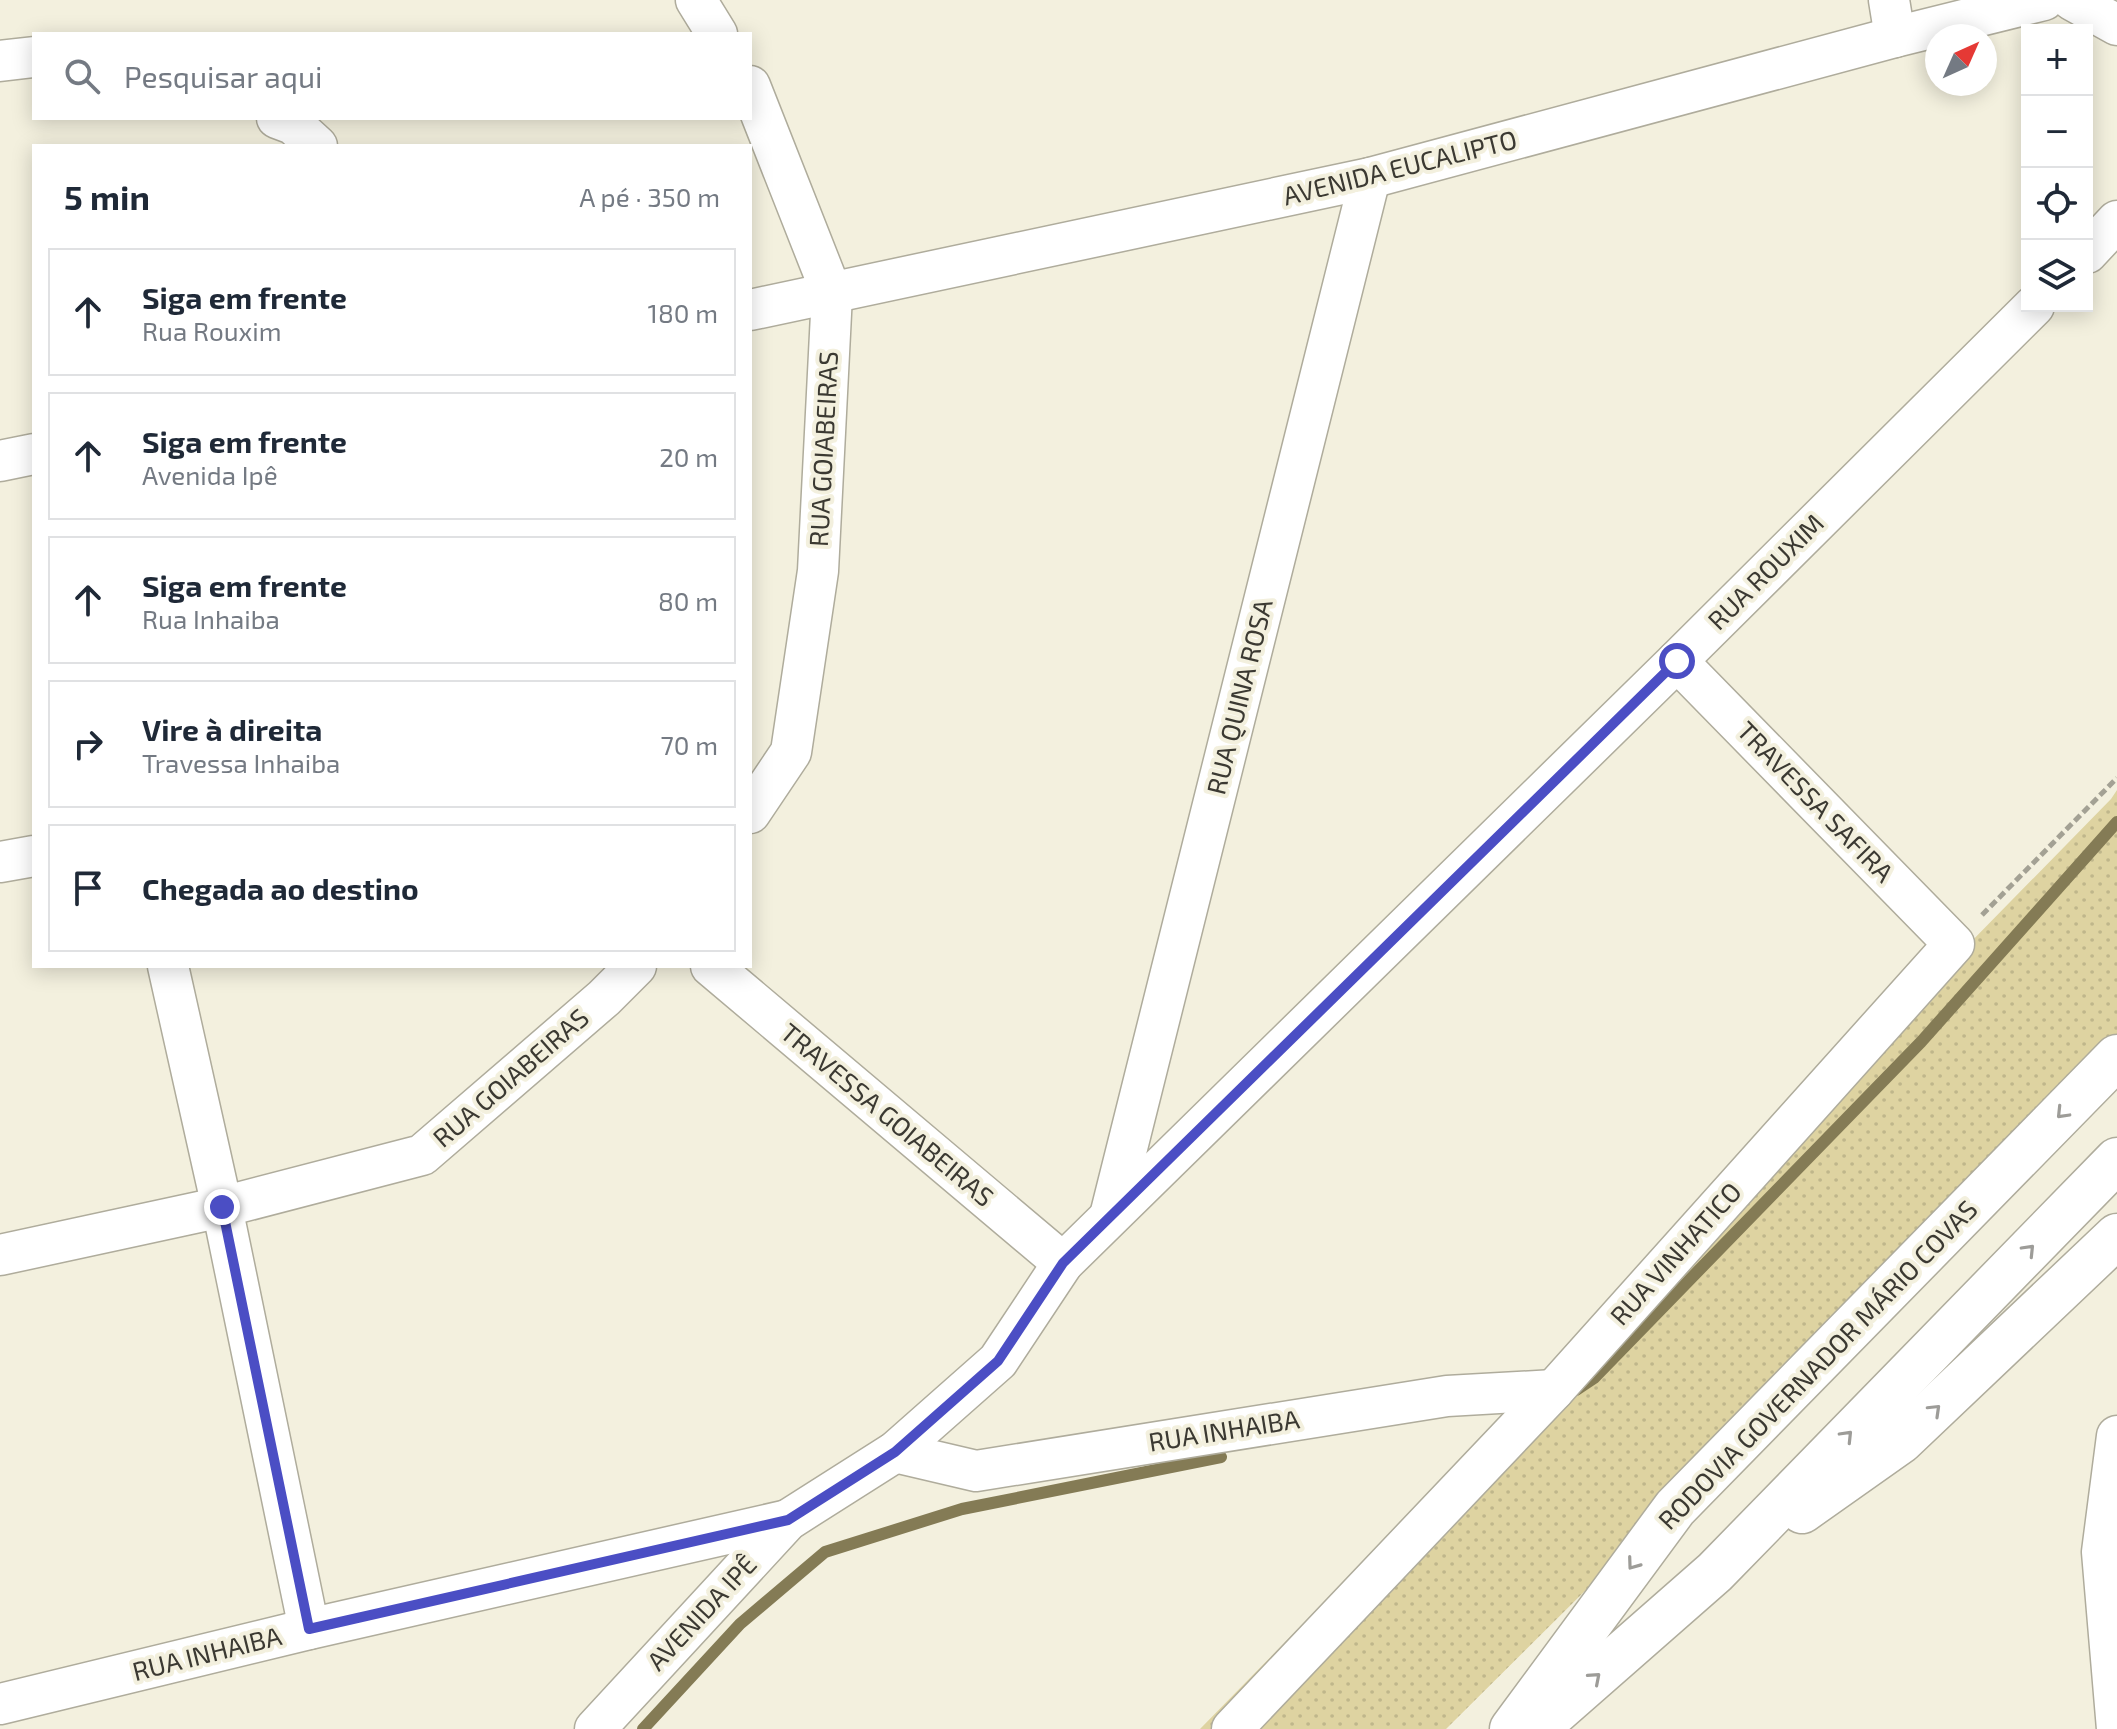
<!DOCTYPE html>
<html lang="pt">
<head>
<meta charset="utf-8">
<style>
	:root { --surface:#fff; --page:#f2f2f3; --text:#1f2937; --muted:#747a83; --line:#e0e1e3 }
	body { margin:0; font-family:"Exo 2",sans-serif; background:var(--page); color:var(--text) }
	.controls { position:absolute; right:24px; top:24px; display:grid; overflow:hidden; border-radius:0px; box-shadow:0 4px 20px #0003 }
	.controls button { width:72px; height:72px; display:grid; place-items:center; padding:0; border:0; border-bottom:2px solid var(--line); background:var(--surface); color:var(--text); font:40px sans-serif }
	.compass { position:absolute; left:1925px; top:24px; width:72px; height:72px; border-radius:50%; background:var(--surface); box-shadow:0 4px 20px #0003; rotate:45deg }
	.stop { position:absolute; width:24px; height:24px; margin:-18px; border:6px solid #4b4ec4; border-radius:50%; background:#fff }
	.stop.end { background:#4b4ec4; border-color:#fff; box-shadow:0 2px 8px #0008 }
	.list { margin:0; padding:0; list-style:none }
	h2 { display:flex; justify-content:space-between; align-items:center; height:104px; margin:0; padding:0 32px; font-size:34px }
	h2 small { font-size:26px; font-weight:400; color:var(--muted) }
	.list li { display:grid; grid-template-columns:52px 1fr auto; gap:24px; align-items:center; box-sizing:border-box; height:128px; margin:0 16px 16px; padding:0 16px; border:2px solid var(--line); border-radius:0px }
	.list b { display:block; font-size:30px; white-space:nowrap }
	.list p { margin:0; font-size:26px; white-space:nowrap; color:var(--muted) }
	.list em { font-size:26px; font-style:normal; color:var(--muted) }
	.icon { flex:none; width:44px; height:44px; fill:none; stroke:currentColor; stroke-width:2; stroke-linecap:round; stroke-linejoin:round }
	.map { position:relative; flex:none; width:2117px; height:1729px; overflow:hidden }
	.search { position:absolute; background:var(--surface); box-shadow:0 4px 20px #0003; left:32px; top:32px; width:720px; height:88px; display:flex; align-items:center; gap:20px; box-sizing:border-box; padding:0 28px; border-radius:0px; color:var(--muted); font-size:30px }
	.panel { position:absolute; background:var(--surface); box-shadow:0 4px 20px #0003; left:32px; top:144px; width:720px; height:824px; border-radius:0px }
	.map>svg:first-child { display:block }
	.grass { fill:url(#grass-dots) }
	.lines { fill:none; stroke-linecap:round; stroke-linejoin:round }
	.stream { stroke:#847b55; stroke-width:12 }
	.minor-casing { stroke:#afac9c; stroke-width:43 }
	.major-casing { stroke:#afac9c; stroke-width:47 }
	.path { stroke:#a3a194; stroke-width:5; stroke-dasharray:8 4; stroke-linecap:butt }
	.minor { stroke:#fff; stroke-width:40 }
	.major { stroke:#fff; stroke-width:44 }
	.oneway { stroke:#9d9c98 }
	.route { stroke:#4b4ec4; stroke-width:10 }
	.labels { text-anchor:middle; stroke-width:8; stroke-linejoin:round; paint-order:stroke }
	.street-label { font-size:26px; fill:#3b3932; stroke:#f3f0de }
</style>
</head>
<body>
<div class="map">
<svg width="2117" height="1729" viewBox="0 0 2117 1729">
	<defs>
		<pattern id="grass-dots" width="8" height="8" patternUnits="userSpaceOnUse" patternTransform="scale(2)"><rect width="8" height="8" fill="#ded3a1"/><path d="M2 2h.1M6 6h.1" fill="none" stroke="#bfb68b" stroke-width="1.8" stroke-linecap="round"/></pattern>
	</defs>
	<rect width="100%" height="100%" fill="#f3f0de"/>
	<polygon class="grass" points="2117,790 2117,1048 1761,1416 1446,1729 1200,1729 2111,799"/>
	<g class="lines">
		<g class="stream">
			<polyline points="1576,1390 1594,1378 1921,1042 2117,822"/>
			<polyline points="643,1729 740,1624 825,1552 962,1509 1221,1457"/>
		</g>
		<defs>
			<g id="minor">
				<polyline points="696,0 717,34"/>
				<polyline points="1889,0 1895,37"/>
				<polyline points="2072,0 2117,25"/>
				<polyline points="0,61 34,57"/>
				<polyline points="750,86 832,294 818,571 791,752 750,813"/>
				<polyline points="277,118 293,124 317,146"/>
				<polyline points="2087,253 2117,221"/>
				<polyline points="750,310 1370,178 1895,37 2044,0"/>
				<polyline points="0,461 34,454"/>
				<polyline points="0,862 34,856"/>
				<polyline points="168,966 222,1207 309,1629"/>
				<polyline points="711,966 1063,1263"/>
				<polyline points="1110,1216 1370,178"/>
				<polyline points="0,1255 222,1207 422,1155 604,998 636,966"/>
				<polyline points="895,1452 976,1471 1447,1396 1554,1390"/>
				<polyline points="0,1704 309,1629 788,1520"/>
				<polyline points="595,1729 788,1520 895,1452 998,1361 1063,1263 1677,661 2034,306"/>
				<polyline points="1232,1729 1554,1390 1954,944 1677,661"/>
				<polyline points="2117,1729 2102,1552 2117,1436"/>
			</g>
			<g id="major">
				<polyline points="1802,1511 1901,1441 2117,1236"/>
				<polyline points="1512,1729 1675,1508 2117,1057"/>
				<polyline points="1536,1729 1715,1572 2117,1160"/>
			</g>
		</defs>
		<use href="#minor" class="minor-casing"/>
		<use href="#major" class="major-casing"/>
		<polyline class="path" points="1982,915 2117,778"/>
		<use href="#minor" class="minor"/>
		<use href="#major" class="major"/>
	</g>
	<defs><path id="oneway-chevron" d="M-2-3.5L2.5 0L-2 3.5" fill="none" stroke-width="1.6" stroke-linecap="round" stroke-linejoin="round" transform="scale(2)"/></defs>
	<g class="oneway">
		<use href="#oneway-chevron" transform="translate(2062 1113) rotate(134)"/>
		<use href="#oneway-chevron" transform="translate(2029 1250) rotate(-46)"/>
		<use href="#oneway-chevron" transform="translate(1935 1410) rotate(-44)"/>
		<use href="#oneway-chevron" transform="translate(1847 1436) rotate(-46)"/>
		<use href="#oneway-chevron" transform="translate(1633 1564) rotate(126)"/>
		<use href="#oneway-chevron" transform="translate(1595 1678) rotate(-41)"/>
	</g>
	<g class="lines">
		<polyline class="route" points="222,1207 309,1629 788,1520 895,1452 998,1361 1063,1263 1677,661"/>
	</g>
	<g class="labels">
		<g class="street-label">
			<text transform="translate(1400 168) rotate(-14)" y="9">AVENIDA EUCALIPTO</text>
			<text transform="translate(824 449) rotate(-87)" y="9">RUA GOIABEIRAS</text>
			<text transform="translate(1766 572) rotate(-45)" y="9">RUA ROUXIM</text>
			<text transform="translate(1240 697) rotate(-76)" y="9">RUA QUINA ROSA</text>
			<text transform="translate(1815 802) rotate(46)" y="9">TRAVESSA SAFIRA</text>
			<text transform="translate(511 1078) rotate(-41)" y="9">RUA GOIABEIRAS</text>
			<text transform="translate(887 1115) rotate(40)" y="9">TRAVESSA GOIABEIRAS</text>
			<text transform="translate(1676 1254) rotate(-48)" y="9">RUA VINHATICO</text>
			<text transform="translate(1818 1365) rotate(-46)" y="9">RODOVIA GOVERNADOR MÁRIO COVAS</text>
			<text transform="translate(1224 1431) rotate(-9)" y="9">RUA INHAIBA</text>
			<text transform="translate(702 1613) rotate(-47)" y="9">AVENIDA IPÊ</text>
			<text transform="translate(207 1654) rotate(-14)" y="9">RUA INHAIBA</text>
		</g>
	</g>
</svg>
<div class="controls">
<button>+</button>
<button>−</button>
<button><svg class="icon" aria-label="locate" viewBox="0 0 24 24"><circle cx="12" cy="12" r="6"/><path d="M12 2v4M12 18v4M2 12h4M18 12h4"/></svg></button>
<button><svg class="icon" aria-label="layers" viewBox="0 0 24 24"><path d="M12 4l9 5-9 5-9-5zM3 14l9 5 9-5"/></svg></button>
</div>
<svg class="compass" viewBox="-18 -18 36 36"><path d="M0-13l5 13h-10z" fill="#e53935"/><path d="M0 13l5-13h-10z" fill="#747a83"/></svg>
<div class="stop" style="left:1677px;top:661px"></div>
<div class="stop end" style="left:222px;top:1207px"></div>
<div class="search"><svg class="icon" aria-label="search" viewBox="0 0 24 24"><circle cx="10" cy="10" r="6"/><path d="M15 15l6 6"/></svg>Pesquisar aqui</div>
<section class="panel">
<h2>5 min<small>A pé · 350 m</small></h2>
<ul class="list">
<li><svg class="icon" aria-label="ahead" viewBox="0 0 24 24"><path d="M12 20V5M6 11l6-6 6 6"/></svg><div><b>Siga em frente</b><p>Rua Rouxim</p></div><em>180 m</em></li>
<li><svg class="icon" aria-label="ahead" viewBox="0 0 24 24"><path d="M12 20V5M6 11l6-6 6 6"/></svg><div><b>Siga em frente</b><p>Avenida Ipê</p></div><em>20 m</em></li>
<li><svg class="icon" aria-label="ahead" viewBox="0 0 24 24"><path d="M12 20V5M6 11l6-6 6 6"/></svg><div><b>Siga em frente</b><p>Rua Inhaiba</p></div><em>80 m</em></li>
<li><svg class="icon" aria-label="right" viewBox="0 0 24 24"><path d="M7 20v-9h11M14 6l5 5-5 5"/></svg><div><b>Vire à direita</b><p>Travessa Inhaiba</p></div><em>70 m</em></li>
<li><svg class="icon" aria-label="arrive" viewBox="0 0 24 24"><path d="M6 21V4h12l-3 4 3 4H6"/></svg><div><b>Chegada ao destino</b></div></li>
</ul>
</section>
</div>
</body>
</html>
